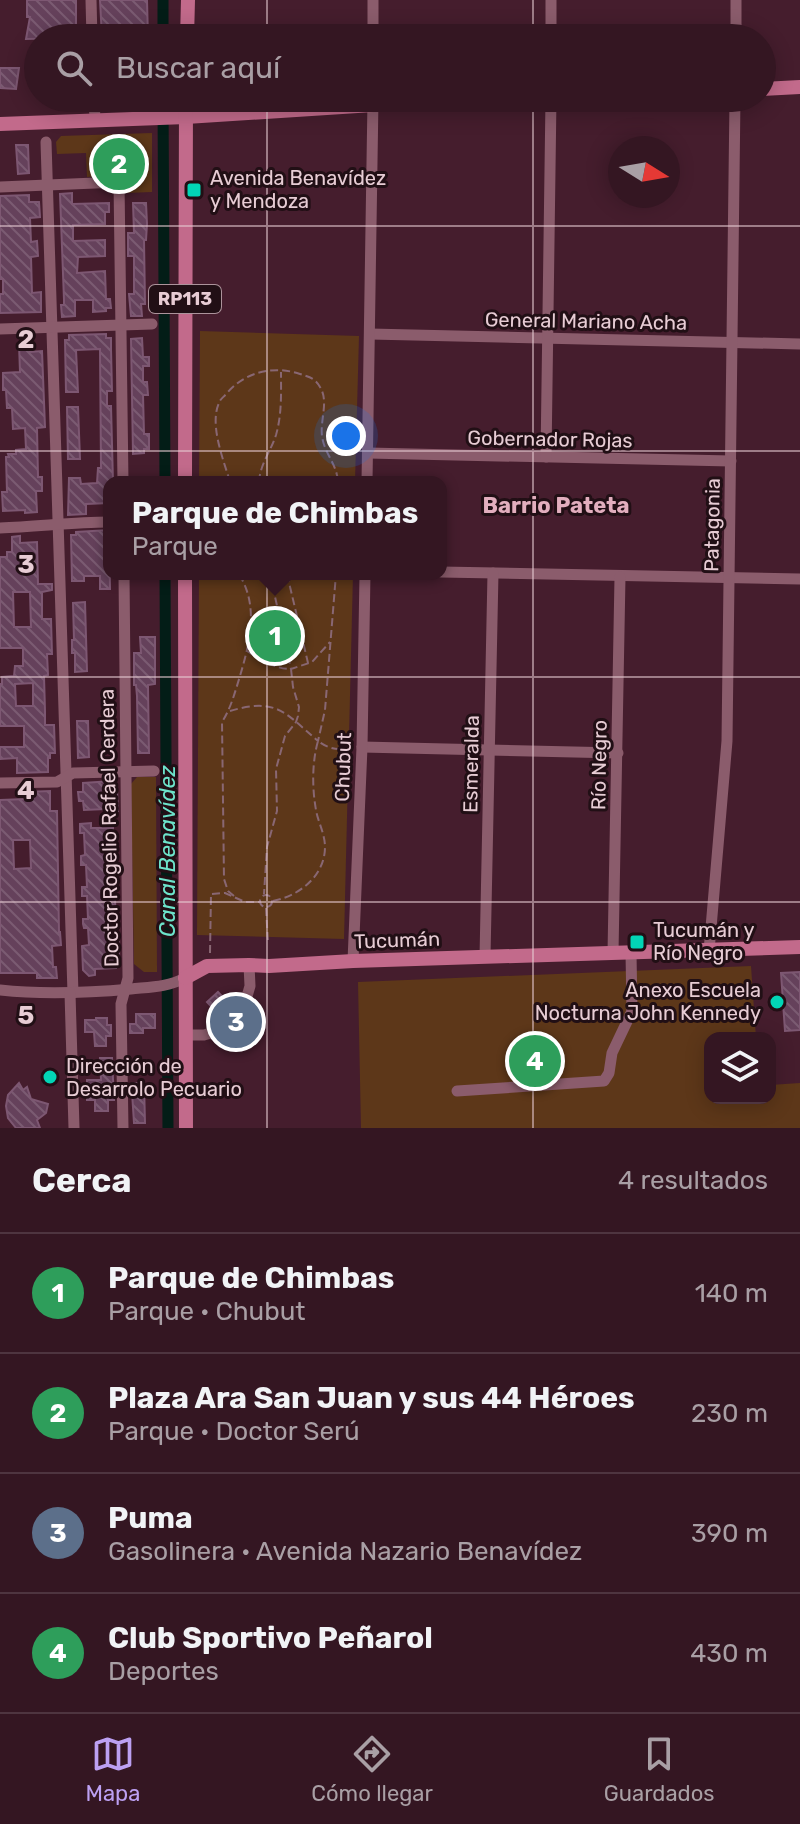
<!DOCTYPE html>
<html lang="es">
<head>
<meta charset="utf-8">
<style>
	:root { --surface:#341622; --page:#3f232f; --text:#f1f3f6; --muted:#a99fa5; --line:#4e3540; --accent:#bca0f2 }
	body { margin:0; font-family:Rubik,sans-serif; background:var(--page); color:var(--text) }
	.controls { position:absolute; right:24px; bottom:24px; display:grid; overflow:hidden; border-radius:16px; box-shadow:0 4px 20px #0003 }
	.controls button { width:72px; height:72px; display:grid; place-items:center; padding:0; border:0; border-bottom:2px solid var(--line); background:var(--surface); color:var(--text); font:40px sans-serif }
	.compass { position:absolute; left:608px; top:136px; width:72px; height:72px; border-radius:50%; background:var(--surface); box-shadow:0 4px 20px #0003; rotate:101deg }
	.you { position:absolute; left:346px; top:436px; width:28px; height:28px; margin:-20px; border:6px solid #fff; border-radius:50%; background:#1a73e8; box-shadow:0 0 0 12px #1a73e833 }
	.badge { display:grid; place-items:center; width:52px; height:52px; border-radius:50%; background:var(--accent); color:#fff; font-size:26px; font-weight:700 }
	.pin { position:absolute; translate:-50% -50%; border:4px solid #fff; box-shadow:0 2px 8px #0006 }
	.popup { position:absolute; left:103px; top:476px; width:344px; height:104px; box-sizing:border-box; display:grid; place-content:center; border-radius:16px; background:var(--surface); filter:drop-shadow(0 2px 6px #0005); font-size:26px; white-space:nowrap; color:var(--muted) }
	.popup b { font-size:30px; color:var(--text) }
	.popup::after { content:''; position:absolute; left:50%; top:100%; margin-left:-16px; border:16px solid transparent; border-top-color:var(--surface) }
	.list { margin:0; padding:0; list-style:none }
	h2 { display:flex; justify-content:space-between; align-items:center; height:104px; margin:0; padding:0 32px; font-size:34px }
	h2 small { font-size:26px; font-weight:400; color:var(--muted) }
	.list li { display:grid; grid-template-columns:52px 1fr auto; gap:24px; align-items:center; box-sizing:border-box; height:120px; padding:0 32px; border-top:2px solid var(--line) }
	.list b { display:block; font-size:30px; white-space:nowrap }
	.list p { margin:0; font-size:26px; white-space:nowrap; color:var(--muted) }
	.list em { font-size:26px; font-style:normal; color:var(--muted) }
	.icon { flex:none; width:44px; height:44px; fill:none; stroke:currentColor; stroke-width:2; stroke-linecap:round; stroke-linejoin:round }
	.map { position:relative; flex:none; width:800px; height:1128px; overflow:hidden }
	.search { position:absolute; background:var(--surface); box-shadow:0 4px 20px #0003; left:24px; right:24px; top:24px; height:88px; display:flex; align-items:center; gap:20px; box-sizing:border-box; padding:0 28px; border-radius:44px; color:var(--muted); font-size:30px }
	.sheet { height:584px; background:var(--surface) }
	nav { display:flex; justify-content:space-around; align-items:center; box-sizing:border-box; height:112px; border-top:2px solid var(--line); background:var(--surface); font-size:22px; color:var(--muted) }
	nav a { display:grid; justify-items:center; gap:4px }
	nav .on { color:var(--accent) }
	.map>svg:first-child { display:block }
	.green { fill:#5d3719 }
	.lines { fill:none; stroke-linecap:round; stroke-linejoin:round }
	.canal { stroke:#031d17; stroke-width:11 }
	.building { fill:url(#building-back-hatch); stroke:#7d5772; stroke-width:2; fill-rule:evenodd }
	.path { stroke:#896773; stroke-width:2; stroke-dasharray:8 4; stroke-linecap:butt }
	.minor { stroke:#8b5c6c; stroke-width:11 }
	.major { stroke:#c26a8b; stroke-width:14 }
	.grid { fill:none; stroke:#e7ccd4; stroke-width:2; stroke-opacity:0.55 }
	.poi-dot { fill:#02d5b6; stroke:#210f15; stroke-width:3 }
	.labels { text-anchor:middle; stroke-width:6; stroke-linejoin:round; paint-order:stroke }
	.shield { fill:#210f15; stroke:#ac939b; stroke-width:2 }
	.shield-label { font-size:18px; font-weight:bold; fill:#e7ccd4 }
	.poi-label { font-size:20px; fill:#e7ccd4; stroke:#210f15; text-anchor:start }
	.street-label { font-size:20px; fill:#e7ccd4; stroke:#210f15 }
	.neighbourhood-label { font-size:22px; font-weight:bold; fill:#e2aebe; stroke:#210f15 }
	.water-label { font-size:22px; font-style:italic; fill:#6de4cb; stroke:#210f15 }
	.grid-label { font-size:26px; text-anchor:middle; font-weight:bold; fill:#e7ccd4; stroke:#210f15; stroke-width:6; stroke-linejoin:round; paint-order:stroke }
</style>
</head>
<body>
<div class="map">
<svg width="800" height="1128" viewBox="0 0 800 1128">
	<defs>
		<pattern id="building-back-hatch" width="6" height="6" patternUnits="userSpaceOnUse" patternTransform="scale(2)"><rect width="6" height="6" fill="#65415b"/><path d="M-1 5l2 2M0 0l6 6M5-1l2 2" fill="none" stroke="#7b5b72"/></pattern>
	</defs>
	<rect width="100%" height="100%" fill="#451d2d"/>
	<g class="green">
		<polygon points="152,133 152,192 126,193 126,176 124,175 87,177 86,153 57,154 56,142 61,136"/>
		<polygon points="200,331 359,336 355,482 199,482"/>
		<polygon points="199,574 353,574 344,939 197,935"/>
		<polygon points="137,777 156,777 157,972 144,972 134,964 131,784"/>
		<polygon points="751,966 756,1038 710,1038 710,1098 770,1098 770,1085 800,1083 800,1128 361,1128 358,982"/>
	</g>
	<g class="lines">
		<g class="canal">
			<polyline points="163,0 163,38"/>
			<polyline points="163,98 165,482"/>
			<polyline points="165,574 168,1128"/>
		</g>
	</g>
	<g class="building">
		<polygon points="27,0 76,0 76,38 26,39 30,17 27,17"/>
		<polygon points="100,0 147,0 148,38 102,38"/>
		<polygon points="0,68 19,68 16,89 0,88"/>
		<polygon points="16,145 28,145 29,173 18,174"/>
		<polygon points="72,193 72,204 109,203 109,212 105,212 105,224 73,225 73,241 105,240 105,256 78,257 77,273 105,271 106,299 110,299 111,308 106,308 106,311 93,312 93,300 75,300 75,316 62,317 61,305 64,305 64,300 60,194"/>
		<polygon points="29,195 29,202 39,202 40,217 30,218 31,242 37,241 38,256 31,257 32,293 41,292 41,312 0,313 0,294 3,294 3,279 0,279 0,196"/>
		<polygon points="133,203 146,203 147,224 146,240 144,240 145,304 141,304 142,316 131,316 129,294 134,294 134,256 128,256 128,233 134,233"/>
		<polygon points="106,334 106,338 111,338 111,349 112,391 107,391 107,406 111,406 113,482 109,482 109,503 86,504 86,514 68,515 69,478 80,478 81,484 97,483 98,468 101,468 100,349 76,350 78,392 66,392 65,340 69,340 69,335"/>
		<polygon points="142,338 143,357 149,357 149,366 143,366 143,382 147,382 148,395 143,395 144,434 149,434 149,449 144,449 144,453 133,454 131,339"/>
		<polygon points="19,344 30,344 30,352 42,351 45,427 37,428 38,477 42,477 42,491 36,491 37,512 25,513 25,510 3,511 2,492 7,492 6,457 9,457 8,454 16,454 16,450 26,449 25,428 13,429 12,408 7,408 6,390 3,390 3,373 20,372"/>
		<polygon points="67,407 78,407 80,459 68,459"/>
		<polygon points="109,530 110,589 100,589 100,576 84,576 84,581 72,581 71,535 76,535 76,532"/>
		<path d="M20,536V543L37,542L38,584H52V590L42,592V619H51L52,654H47L48,675L44,676L45,711V725H54L55,753H50V758H48V772L17,773V758L0,759V747H24V726H0V684H2V677L14,676L15,666H23V648H0V557H7V552H12V537ZM13,592H30L31,627H14ZM33,683V706H16L15,684Z"/>
		<polygon points="85,602 87,671 75,672 75,653 72,653 72,640 74,640 73,603"/>
		<polygon points="140,637 155,637 155,684 148,685 149,753 138,753 137,696 136,685 134,685 134,653 141,653"/>
		<polygon points="77,721 88,721 89,757 78,758"/>
		<polygon points="112,781 112,791 117,791 118,811 106,812 106,809 84,810 83,801 79,801 78,792 83,792 83,783"/>
		<path d="M50,791V811H57L59,932H60L61,945L52,946L53,967H56L57,978H37V973H0V800L26,799V792ZM13,840H30L31,868L14,869Z"/>
		<polygon points="91,823 91,828 113,828 116,933 116,941 119,941 119,959 116,959 116,968 95,969 95,975 89,976 83,970 82,946 89,945 88,928 84,928 83,924 83,919 88,919 87,896 82,896 82,887 87,887 86,865 81,865 81,856 85,855 84,833 80,833 80,824"/>
		<polygon points="800,972 800,1030 785,1031 781,973"/>
		<polygon points="218,992 234,1009 233,1019 224,1020 207,1002"/>
		<polygon points="136,1014 155,1014 155,1028 143,1028 143,1033 130,1033 130,1024 136,1024"/>
		<polygon points="96,1018 107,1018 107,1025 111,1025 111,1036 106,1036 106,1046 95,1046 94,1032 85,1032 85,1020 96,1020"/>
		<polygon points="100,1058 112,1058 114,1100 108,1100 108,1111 95,1111 95,1100 87,1100 87,1080 101,1080"/>
		<polygon points="19,1083 23,1090 27,1087 31,1099 48,1104 46,1113 37,1120 40,1128 16,1128 8,1118 6,1106 8,1095"/>
		<polygon points="133,1083 144,1083 145,1123 134,1123 132,1092 133,1092"/>
	</g>
	<g class="lines">
		<g class="path">
			<path d="M230,482C224,461 209,425 219,403C220,399 224,397 227,393C245,372 274,365 300,374C309,377 315,378 320,387C329,401 320,420 322,436C324,453 337,464 338,482"/>
			<path d="M259,482C260,464 271,451 276,435C282,414 281,393 281,372"/>
			<polyline points="270,574 291,669 312,662 330,642"/>
			<polyline points="287,574 308,663"/>
			<path d="M247,651C261,660 275,669 291,669L293,687L299,707L298,716L296,722L285,736L276,769L277,811L267,847L264,894"/>
			<path d="M230,711C277,697 285,713 318,741L325,710L336,574"/>
			<circle cx="266" cy="901" r="6"/>
			<path d="M234,896L228,891L224,879L222,722C231,708 235,692 240,676C250,642 259,606 239,574"/>
			<path d="M273,901C299,896 325,876 325,847C325,834 318,822 316,810C312,788 312,762 318,741C330,750 339,750 353,748"/>
			<polyline points="266,908 268,943"/>
			<polyline points="210,953 211,894 225,893 245,902 260,902"/>
		</g>
		<g class="minor">
			<polyline points="91,0 92,38"/>
			<polyline points="551,0 551,38"/>
			<polyline points="373,38 373,0"/>
			<polyline points="736,38 736,0"/>
			<polyline points="94,98 95,120"/>
			<polyline points="46,142 73,993"/>
			<polyline points="0,187 119,182 123,482"/>
			<polyline points="0,329 152,324"/>
			<polyline points="370,334 800,344"/>
			<polyline points="368,453 731,461"/>
			<polyline points="546,457 551,98"/>
			<polyline points="367,482 373,99"/>
			<path d="M0,528C37,527 72,522 109,522"/>
			<polyline points="441,572 800,579"/>
			<polyline points="362,747 618,753"/>
			<polyline points="0,783 57,782 73,773 154,771"/>
			<polyline points="709,951 727,741 735,98"/>
			<polyline points="613,953 620,577"/>
			<polyline points="485,957 493,573"/>
			<polyline points="353,961 362,747 365,574"/>
			<path d="M0,990C44,995 87,993 131,989C150,987 168,987 185,978"/>
			<polyline points="70,993 74,1128"/>
			<polyline points="241,1017 250,986 249,965"/>
			<polyline points="185,1035 204,1035 231,1027"/>
			<polyline points="457,1091 604,1081 609,1073 612,1053 632,1011 631,953"/>
			<polyline points="123,1128 121,1004 128,978 124,574"/>
		</g>
		<g class="major">
			<polyline points="187,38 188,0"/>
			<polyline points="762,89 800,87"/>
			<polyline points="0,124 186,117 373,105 551,101 605,98"/>
			<polyline points="185,482 186,98"/>
			<polyline points="185,574 186,1128"/>
			<polyline points="185,978 207,966 249,965 269,966 353,961 800,947"/>
		</g>
	</g>
	<path class="grid" d="M267,0V38M533,0V38M267,98V1128M533,98V1128M0,226H800M0,451H800M0,677H800M0,902H800"/>
	<g class="poi-dot">
		<rect x="186" y="182" width="16" height="16" rx="4"/>
		<rect x="629" y="934" width="16" height="16" rx="4"/>
		<circle cx="777" cy="1002" r="8"/>
		<circle cx="50" cy="1077" r="8"/>
	</g>
	<g class="labels">
		<rect class="shield" x="149" y="285" width="72" height="28" rx="6"/>
		<g class="shield-label">
			<text x="185" y="305">RP113</text>
		</g>
		<g class="poi-label">
			<text x="210" y="185">Avenida Benavídez<tspan x="210" dy="23">y Mendoza</tspan></text>
			<text x="653" y="937">Tucumán y<tspan x="653" dy="23">Río Negro</tspan></text>
			<text x="761" y="997" text-anchor="end">Anexo Escuela<tspan x="761" dy="23">Nocturna John Kennedy</tspan></text>
			<text x="66" y="1073">Dirección de<tspan x="66" dy="23">Desarrolo Pecuario</tspan></text>
		</g>
		<g class="street-label">
			<text transform="translate(586 321) rotate(1)" y="7">General Mariano Acha</text>
			<text transform="translate(550 439) rotate(1)" y="7">Gobernador Rojas</text>
			<text transform="translate(712 525) rotate(-89)" y="7">Patagonia</text>
			<text transform="translate(471 764) rotate(-89)" y="7">Esmeralda</text>
			<text transform="translate(599 765) rotate(-89)" y="7">Río Negro</text>
			<text transform="translate(343 767) rotate(-88)" y="7">Chubut</text>
			<text transform="translate(109 828) rotate(-91)" y="7">Doctor Rogelio Rafael Cerdera</text>
			<text transform="translate(397 940) rotate(-2)" y="7">Tucumán</text>
		</g>
		<g class="neighbourhood-label">
			<text x="556" y="513">Barrio Pateta</text>
		</g>
		<g class="water-label">
			<text transform="translate(167 851) rotate(-90)" y="8">Canal Benavídez</text>
		</g>
	</g>
	<g class="grid-label">
		<text x="26" y="348">2</text>
		<text x="26" y="573">3</text>
		<text x="26" y="799">4</text>
		<text x="26" y="1024">5</text>
	</g>
</svg>
<div class="controls">
<button><svg class="icon" aria-label="layers" viewBox="0 0 24 24"><path d="M12 4l9 5-9 5-9-5zM3 14l9 5 9-5"/></svg></button>
</div>
<svg class="compass" viewBox="-18 -18 36 36"><path d="M0-13l5 13h-10z" fill="#e53935"/><path d="M0 13l5-13h-10z" fill="#a99fa5"/></svg>
<div class="you"></div>
<div class="pin badge" style="left:275px;top:636px;background:#2e9e5b">1</div>
<div class="popup"><b>Parque de Chimbas</b>Parque</div>
<div class="pin badge" style="left:119px;top:164px;background:#2e9e5b">2</div>
<div class="pin badge" style="left:236px;top:1022px;background:#5c6f8a">3</div>
<div class="pin badge" style="left:535px;top:1061px;background:#2e9e5b">4</div>
<div class="search"><svg class="icon" aria-label="search" viewBox="0 0 24 24"><circle cx="10" cy="10" r="6"/><path d="M15 15l6 6"/></svg>Buscar aquí</div>
</div>
<section class="sheet">
<h2>Cerca<small>4 resultados</small></h2>
<ul class="list">
<li><span class="badge" style="background:#2e9e5b">1</span><div><b>Parque de Chimbas</b><p>Parque · Chubut</p></div><em>140 m</em></li>
<li><span class="badge" style="background:#2e9e5b">2</span><div><b>Plaza Ara San Juan y sus 44 Héroes</b><p>Parque · Doctor Serú</p></div><em>230 m</em></li>
<li><span class="badge" style="background:#5c6f8a">3</span><div><b>Puma</b><p>Gasolinera · Avenida Nazario Benavídez</p></div><em>390 m</em></li>
<li><span class="badge" style="background:#2e9e5b">4</span><div><b>Club Sportivo Peñarol</b><p>Deportes</p></div><em>430 m</em></li>
</ul>
</section>
<nav>
<a class="on"><svg class="icon" aria-label="map" viewBox="0 0 24 24"><path d="M3 6l6-2 6 2 6-2v14l-6 2-6-2-6 2zM9 4v14M15 6v14"/></svg>Mapa</a>
<a><svg class="icon" aria-label="directions" viewBox="0 0 24 24"><path d="M12 3l9 9-9 9-9-9zM9 14v-3h6M13 9l2 2-2 2"/></svg>Cómo llegar</a>
<a><svg class="icon" aria-label="saved" viewBox="0 0 24 24"><path d="M7 4h10v16l-5-4-5 4z"/></svg>Guardados</a>
</nav>
</body>
</html>
